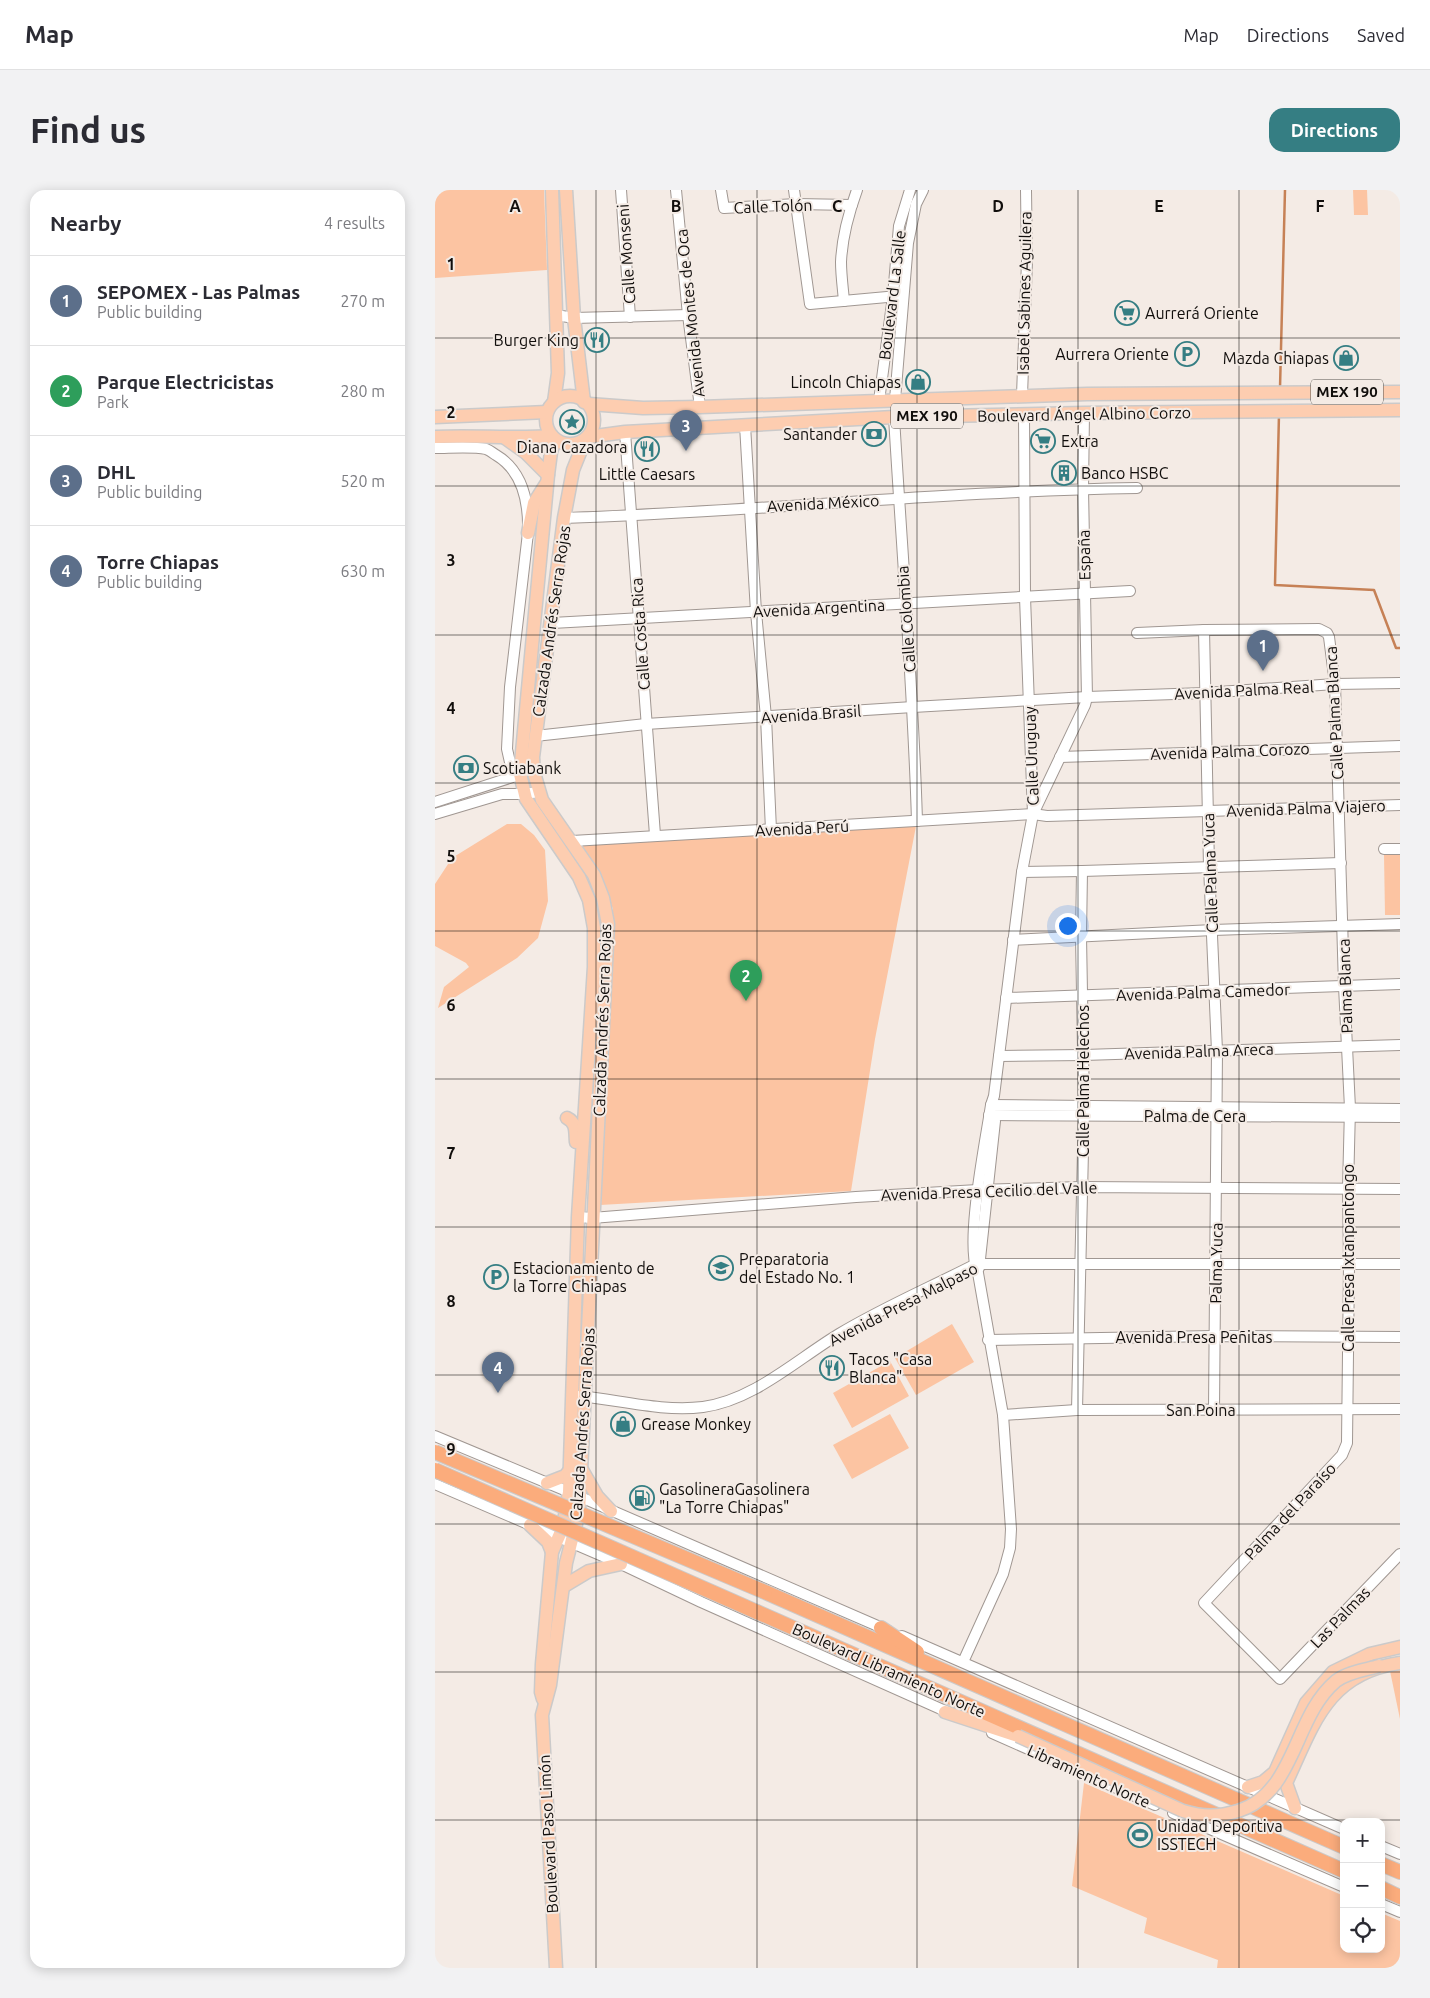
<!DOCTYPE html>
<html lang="en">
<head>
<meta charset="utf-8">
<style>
	:root { --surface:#fff; --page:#f2f2f3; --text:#2b2b33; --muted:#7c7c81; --line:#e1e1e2; --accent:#357e83 }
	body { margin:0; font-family:Ubuntu,sans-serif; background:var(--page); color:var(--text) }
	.controls { position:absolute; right:15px; bottom:15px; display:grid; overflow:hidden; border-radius:10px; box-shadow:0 2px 12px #0003 }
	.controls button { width:45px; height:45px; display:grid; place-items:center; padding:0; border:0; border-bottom:1px solid var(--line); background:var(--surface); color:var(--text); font:25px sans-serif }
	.you { position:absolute; left:632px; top:735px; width:18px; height:18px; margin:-12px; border:4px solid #fff; border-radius:50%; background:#1a73e8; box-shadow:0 0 0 8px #1a73e833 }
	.badge { display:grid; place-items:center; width:32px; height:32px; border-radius:50%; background:var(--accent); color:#fff; font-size:16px; font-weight:700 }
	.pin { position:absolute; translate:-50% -41px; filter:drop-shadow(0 1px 2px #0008) }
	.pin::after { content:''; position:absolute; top:26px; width:18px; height:15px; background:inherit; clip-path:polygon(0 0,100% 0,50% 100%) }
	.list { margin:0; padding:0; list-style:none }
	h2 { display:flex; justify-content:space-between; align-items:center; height:65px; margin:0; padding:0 20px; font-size:21px }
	h2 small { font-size:16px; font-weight:400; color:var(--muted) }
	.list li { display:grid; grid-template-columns:32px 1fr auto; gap:15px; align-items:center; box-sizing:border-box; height:90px; padding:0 20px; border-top:1px solid var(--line) }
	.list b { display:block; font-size:19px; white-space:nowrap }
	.list p { margin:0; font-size:16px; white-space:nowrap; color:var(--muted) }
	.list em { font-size:16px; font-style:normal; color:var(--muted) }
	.icon { flex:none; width:28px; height:28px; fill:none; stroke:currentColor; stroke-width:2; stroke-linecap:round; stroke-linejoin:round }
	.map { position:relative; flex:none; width:965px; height:1778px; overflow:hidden; border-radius:15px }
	header { display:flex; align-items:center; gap:30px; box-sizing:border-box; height:70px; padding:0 25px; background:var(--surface); border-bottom:1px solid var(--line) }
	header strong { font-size:24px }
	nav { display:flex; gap:28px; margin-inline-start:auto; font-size:18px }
	.intro { display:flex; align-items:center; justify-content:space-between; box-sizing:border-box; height:120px; padding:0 30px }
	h1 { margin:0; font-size:35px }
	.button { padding:12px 22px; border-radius:15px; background:var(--accent); color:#fff; font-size:18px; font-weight:700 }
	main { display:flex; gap:30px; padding:0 30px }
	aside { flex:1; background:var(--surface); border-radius:15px; box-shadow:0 2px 12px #0003 }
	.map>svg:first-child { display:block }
	.green { fill:#fcc4a2 }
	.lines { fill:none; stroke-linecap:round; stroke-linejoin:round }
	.stream { stroke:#c68156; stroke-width:2.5 }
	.minor-casing { stroke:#a09792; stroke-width:12 }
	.major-casing { stroke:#cbcaca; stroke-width:15 }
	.highway-casing { stroke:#cbcaca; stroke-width:16 }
	.minor { stroke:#fff; stroke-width:10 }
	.major { stroke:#fdcdb0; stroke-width:12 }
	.highway { stroke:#fbac7c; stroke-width:14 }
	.major-bridge-casing { stroke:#cbcaca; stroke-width:15; stroke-linecap:butt }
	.highway-bridge-casing { stroke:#cbcaca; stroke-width:16; stroke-linecap:butt }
	.major-bridge { stroke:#fdcdb0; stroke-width:12 }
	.highway-bridge { stroke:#fbac7c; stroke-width:14 }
	.grid { fill:none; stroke:#110e0c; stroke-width:1; stroke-opacity:0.55 }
	.labels { text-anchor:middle; stroke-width:4; stroke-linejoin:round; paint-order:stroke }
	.shield { fill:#f4ebe5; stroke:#55504d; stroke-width:1 }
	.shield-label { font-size:15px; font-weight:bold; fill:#110e0c }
	.street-label { font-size:16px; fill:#110e0c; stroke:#f4ebe5 }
	.poi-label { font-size:16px; fill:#110e0c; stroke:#f4ebe5; text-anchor:start }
	.grid-label { font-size:16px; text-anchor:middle; font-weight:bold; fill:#110e0c; stroke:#f4ebe5; stroke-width:4; stroke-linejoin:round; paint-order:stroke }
</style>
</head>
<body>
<header>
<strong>Map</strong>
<nav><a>Map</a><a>Directions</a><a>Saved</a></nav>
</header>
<div class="intro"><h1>Find us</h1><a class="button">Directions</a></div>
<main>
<aside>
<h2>Nearby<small>4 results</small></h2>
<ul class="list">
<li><span class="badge" style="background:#5c6f8a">1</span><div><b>SEPOMEX - Las Palmas</b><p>Public building</p></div><em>270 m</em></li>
<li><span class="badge" style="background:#2e9e5b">2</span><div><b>Parque Electricistas</b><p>Park</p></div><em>280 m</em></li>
<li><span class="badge" style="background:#5c6f8a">3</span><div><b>DHL</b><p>Public building</p></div><em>520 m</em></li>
<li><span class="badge" style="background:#5c6f8a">4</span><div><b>Torre Chiapas</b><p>Public building</p></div><em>630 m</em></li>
</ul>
</aside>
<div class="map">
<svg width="965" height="1778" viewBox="0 0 965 1778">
	<rect width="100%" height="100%" fill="#f4ebe5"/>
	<g class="green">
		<polygon points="0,0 109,0 112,80 0,88"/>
		<polygon points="918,0 932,0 933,25 919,25"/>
		<polygon points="482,631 440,849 416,1001 165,1015 178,719 164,683 146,654"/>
		<polygon points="72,634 86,634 99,645 110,660 113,711 103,748 82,768 3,818 9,797 34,777 31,773 0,756 0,694 17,668"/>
		<polygon points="965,664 965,725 950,725 949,665"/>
		<polygon points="517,1134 539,1172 481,1205 460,1168"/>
		<polygon points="455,1171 474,1206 417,1238 398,1203"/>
		<polygon points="455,1224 474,1258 417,1289 398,1255"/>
		<polygon points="965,1480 965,1529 955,1481"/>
		<polygon points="649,1593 909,1706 909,1759 946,1759 946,1723 965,1731 965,1778 782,1778 783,1770 709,1743 712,1728 637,1696"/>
	</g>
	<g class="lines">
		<g class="stream">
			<polyline points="845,198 850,0"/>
			<polyline points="844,224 840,395 939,400 961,458 965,458"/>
		</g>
		<defs>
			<g id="minor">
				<polyline points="186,0 195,127"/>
				<polyline points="241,0 253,125 265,217"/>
				<polyline points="286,0 289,18 361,14 417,15"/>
				<polyline points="359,0 375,114 463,106"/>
				<path d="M409,111C408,99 406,85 406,72C407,49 414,22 422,0"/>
				<polyline points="121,125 139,128 253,125"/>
				<polyline points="587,205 592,71 591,0"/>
				<polyline points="460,210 473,53 481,14 488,0"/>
				<polyline points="444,211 458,106 464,36 475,0"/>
				<path d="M459,227C467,362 478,496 482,631"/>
				<polyline points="310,235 321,422 331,527 336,640"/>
				<polyline points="190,242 220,645"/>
				<path d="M0,258C15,258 37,256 51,259C54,260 58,263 61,265C88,281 94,314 93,343L75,497L72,559L77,581L85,584"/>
				<path d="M129,328C320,322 511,301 702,298"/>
				<polyline points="117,433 695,401"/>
				<polyline points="769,440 774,676 782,861 779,1220"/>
				<polyline points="702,443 769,440 884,439 892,443 894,447 900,494 909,796 915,918 913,999 914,1075 912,1253 907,1265 769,1413 845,1489 965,1364"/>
				<polyline points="100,546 211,534 478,517 652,507 769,503 900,494 965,493"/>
				<polyline points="625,567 965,556"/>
				<polyline points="0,612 87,584"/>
				<polyline points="599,622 650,515 652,507 648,299 649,223"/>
				<polyline points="0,624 67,604 89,604 104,602"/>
				<polyline points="137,651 598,624 612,626 965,615"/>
				<polyline points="949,659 965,659"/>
				<polyline points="587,682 647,681 906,673"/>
				<polyline points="578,750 778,740 965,734"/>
				<polyline points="571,808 965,794"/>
				<polyline points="564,866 649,865 965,855"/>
				<polyline points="556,915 965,919"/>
				<polyline points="554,925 965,927"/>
				<polyline points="143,1027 157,1028 421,1007 543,1000 646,997 965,999"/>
				<polyline points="544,1078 560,931"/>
				<polyline points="553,1150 780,1146 965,1147"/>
				<path d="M144,1206C185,1210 227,1222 268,1217C319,1210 361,1170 404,1144C447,1118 494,1098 539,1075L546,1074H965"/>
				<polyline points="642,1220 649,917 646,746 647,681"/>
				<polyline points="568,1225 642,1220 965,1219"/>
				<polyline points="0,1246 134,1302 452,1440"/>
				<polyline points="0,1294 186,1374 266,1412 517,1524"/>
				<polyline points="467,1446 909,1639"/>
				<path d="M528,1472L568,1384L575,1358L576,1339L568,1225L543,1083C529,1056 551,949 556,915L559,906L587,682L598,624L590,407L589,224"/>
				<polyline points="557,1543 720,1615"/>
				<polyline points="738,1623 909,1697"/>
				<polyline points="946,1656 965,1664"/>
				<polyline points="946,1714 965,1722"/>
			</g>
			<g id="major">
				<polyline points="117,0 123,183 119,212"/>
				<polyline points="131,0 139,128 149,212"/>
				<circle cx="135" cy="230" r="24"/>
				<polyline points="154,214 208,218 265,217 652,204 965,202"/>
				<polyline points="0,227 112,222"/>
				<path d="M0,247C39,245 78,249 117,246"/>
				<polyline points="153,247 190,242 459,227 649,223 965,220"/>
				<polyline points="70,248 91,263 113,285"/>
				<polyline points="93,343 99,313 111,294"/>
				<path d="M132,928C142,933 140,942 141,952"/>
				<polyline points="147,1280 162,1306 176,1321"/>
				<polyline points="112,1293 130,1286 135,1280"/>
				<polyline points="95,1335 113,1352 117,1362"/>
				<polyline points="129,1396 154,1381 186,1374"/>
				<polyline points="108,1509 106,1502 107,1474 117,1362 128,1337 134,1302 143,1027 159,777 159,738 154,710 144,687 91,609 85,584 113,285 116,262 120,250"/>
				<polyline points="510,1522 583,1546"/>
				<polyline points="813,1597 828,1592 840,1582 871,1513 898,1482 935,1464 965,1457"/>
				<path d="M860,1618L851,1593C878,1535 892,1483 965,1473"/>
				<polyline points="121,1778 107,1525 115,1495 131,1373 144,1322 173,734 168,708 159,685 107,610 99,583 98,567 129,328 138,280 150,250"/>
			</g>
			<g id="highway">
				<polyline points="330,1402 909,1657"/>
				<polyline points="322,1422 909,1681"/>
				<polyline points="446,1438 482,1462"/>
				<polyline points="946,1674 965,1682"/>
				<polyline points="946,1698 965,1707"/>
			</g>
		</defs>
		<use href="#minor" class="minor-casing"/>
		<use href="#major" class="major-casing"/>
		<use href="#highway" class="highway-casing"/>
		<use href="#minor" class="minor"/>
		<use href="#major" class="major"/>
		<use href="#highway" class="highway"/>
		<defs>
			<path id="major-bridge" d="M583,1546L748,1621C768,1627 783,1627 803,1621C861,1603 858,1527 901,1491C913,1482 930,1480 944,1476"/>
			<g id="highway-bridge">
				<polyline points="0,1262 330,1402"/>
				<polyline points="0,1280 322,1422"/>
			</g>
		</defs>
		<use href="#major-bridge" class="major-bridge-casing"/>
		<use href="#highway-bridge" class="highway-bridge-casing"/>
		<use href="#major-bridge" class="major-bridge"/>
		<use href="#highway-bridge" class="highway-bridge"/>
	</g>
	<path class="grid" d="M161,0V1778M322,0V1778M482,0V1778M643,0V1778M804,0V1778M0,148H965M0,296H965M0,445H965M0,593H965M0,741H965M0,889H965M0,1037H965M0,1185H965M0,1334H965M0,1482H965M0,1630H965"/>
	<defs>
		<symbol id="supermarket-ring" viewBox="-11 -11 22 22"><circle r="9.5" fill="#f4ebe5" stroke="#357e83" stroke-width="1.5"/><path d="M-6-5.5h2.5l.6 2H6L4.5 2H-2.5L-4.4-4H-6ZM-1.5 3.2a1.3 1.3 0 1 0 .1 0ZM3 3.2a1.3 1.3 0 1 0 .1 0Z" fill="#357e83"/></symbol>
		<symbol id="restaurant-ring" viewBox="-11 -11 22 22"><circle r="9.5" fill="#f4ebe5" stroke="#357e83" stroke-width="1.5"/><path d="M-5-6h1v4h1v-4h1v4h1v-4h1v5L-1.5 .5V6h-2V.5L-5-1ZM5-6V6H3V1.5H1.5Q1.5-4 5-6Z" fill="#357e83"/></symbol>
		<symbol id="parking-ring" viewBox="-11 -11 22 22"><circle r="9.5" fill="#f4ebe5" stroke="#357e83" stroke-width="1.5"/><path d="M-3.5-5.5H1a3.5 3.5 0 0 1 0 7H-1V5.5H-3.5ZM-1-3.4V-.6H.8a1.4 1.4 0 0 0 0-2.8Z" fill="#357e83"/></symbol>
		<symbol id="shop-ring" viewBox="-11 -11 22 22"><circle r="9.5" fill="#f4ebe5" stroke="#357e83" stroke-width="1.5"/><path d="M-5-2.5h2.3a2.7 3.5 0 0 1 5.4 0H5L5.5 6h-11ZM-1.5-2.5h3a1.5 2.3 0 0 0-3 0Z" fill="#357e83"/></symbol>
		<symbol id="sight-ring" viewBox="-11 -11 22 22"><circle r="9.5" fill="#f4ebe5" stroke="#357e83" stroke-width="1.5"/><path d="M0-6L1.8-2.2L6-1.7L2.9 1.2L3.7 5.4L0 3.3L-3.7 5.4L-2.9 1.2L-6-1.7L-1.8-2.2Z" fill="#357e83"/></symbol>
		<symbol id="bank-ring" viewBox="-11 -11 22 22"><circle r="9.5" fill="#f4ebe5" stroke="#357e83" stroke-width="1.5"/><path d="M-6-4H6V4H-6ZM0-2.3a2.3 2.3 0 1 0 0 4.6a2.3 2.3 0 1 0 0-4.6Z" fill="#357e83"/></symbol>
		<symbol id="building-ring" viewBox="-11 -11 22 22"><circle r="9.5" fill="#f4ebe5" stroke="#357e83" stroke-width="1.5"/><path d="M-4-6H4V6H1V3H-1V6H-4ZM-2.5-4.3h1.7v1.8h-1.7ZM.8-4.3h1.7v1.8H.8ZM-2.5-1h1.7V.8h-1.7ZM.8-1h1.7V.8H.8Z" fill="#357e83"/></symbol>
		<symbol id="school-ring" viewBox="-11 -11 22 22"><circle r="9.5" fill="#f4ebe5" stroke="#357e83" stroke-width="1.5"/><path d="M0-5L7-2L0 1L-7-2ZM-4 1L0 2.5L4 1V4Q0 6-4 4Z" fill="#357e83"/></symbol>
		<symbol id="fuel-ring" viewBox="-11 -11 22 22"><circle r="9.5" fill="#f4ebe5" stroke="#357e83" stroke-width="1.5"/><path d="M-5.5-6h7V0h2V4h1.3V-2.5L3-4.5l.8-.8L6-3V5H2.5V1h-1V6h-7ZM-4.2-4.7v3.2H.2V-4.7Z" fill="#357e83"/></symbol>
		<symbol id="stadium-ring" viewBox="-11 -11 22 22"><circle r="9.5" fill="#f4ebe5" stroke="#357e83" stroke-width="1.5"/><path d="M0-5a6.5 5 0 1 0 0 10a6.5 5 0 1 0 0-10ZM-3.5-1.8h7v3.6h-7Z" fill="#357e83"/></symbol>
	</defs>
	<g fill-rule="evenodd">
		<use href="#supermarket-ring" x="678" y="109" width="28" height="28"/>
		<use href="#restaurant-ring" x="148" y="136" width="28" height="28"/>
		<use href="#parking-ring" x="738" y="150" width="28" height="28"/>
		<use href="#shop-ring" x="897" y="154" width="28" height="28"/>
		<use href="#shop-ring" x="469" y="178" width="28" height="28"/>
		<use href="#sight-ring" x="123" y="218" width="28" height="28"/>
		<use href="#bank-ring" x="425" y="230" width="28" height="28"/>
		<use href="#supermarket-ring" x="594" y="237" width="28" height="28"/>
		<use href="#restaurant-ring" x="198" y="245" width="28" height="28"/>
		<use href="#building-ring" x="615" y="269" width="28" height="28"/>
		<use href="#bank-ring" x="17" y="564" width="28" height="28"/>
		<use href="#school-ring" x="272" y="1064" width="28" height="28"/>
		<use href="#parking-ring" x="47" y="1073" width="28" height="28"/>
		<use href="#restaurant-ring" x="383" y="1164" width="28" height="28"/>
		<use href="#shop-ring" x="174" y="1220" width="28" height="28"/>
		<use href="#fuel-ring" x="193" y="1294" width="28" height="28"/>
		<use href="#stadium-ring" x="691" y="1631" width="28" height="28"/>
	</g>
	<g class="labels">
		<g class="shield">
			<rect x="876" y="189.5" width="72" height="25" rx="4"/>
			<rect x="456" y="213.5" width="72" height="25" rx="4"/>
		</g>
		<g class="shield-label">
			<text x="912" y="207">MEX 190</text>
			<text x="492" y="231">MEX 190</text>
		</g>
		<g class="street-label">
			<text transform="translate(338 16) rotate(-2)" y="6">Calle Tolón</text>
			<text transform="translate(191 64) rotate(-94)" y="6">Calle Monseni</text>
			<text transform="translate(589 103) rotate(-89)" y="6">Isabel Sabines Aguilera</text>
			<text transform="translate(457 105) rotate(-83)" y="6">Boulevard La Salle</text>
			<text transform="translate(255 123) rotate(-96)" y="6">Avenida Montes de Oca</text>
			<text transform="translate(649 224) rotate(-1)" y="6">Boulevard Ángel Albino Corzo</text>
			<text transform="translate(388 313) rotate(-3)" y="6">Avenida México</text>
			<text transform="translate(649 365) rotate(-91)" y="6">España</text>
			<text transform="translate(384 418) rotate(-3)" y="6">Avenida Argentina</text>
			<text transform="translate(471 429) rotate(-94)" y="6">Calle Colombia</text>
			<text transform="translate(116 431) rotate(-82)" y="6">Calzada Andrés Serra Rojas</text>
			<text transform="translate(205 444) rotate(-94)" y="6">Calle Costa Rica</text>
			<text transform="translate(809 500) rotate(-3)" y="6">Avenida Palma Real</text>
			<text transform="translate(899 523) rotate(-93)" y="6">Calle Palma Blanca</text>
			<text transform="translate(376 524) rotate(-4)" y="6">Avenida Brasil</text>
			<text transform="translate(795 561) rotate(-2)" y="6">Avenida Palma Corozo</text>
			<text transform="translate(596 566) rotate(-92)" y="6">Calle Uruguay</text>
			<text transform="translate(871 618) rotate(-2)" y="6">Avenida Palma Viajero</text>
			<text transform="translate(367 638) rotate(-3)" y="6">Avenida Perú</text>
			<text transform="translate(775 683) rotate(-92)" y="6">Calle Palma Yuca</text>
			<text transform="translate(910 796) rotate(-92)" y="6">Palma Blanca</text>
			<text transform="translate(768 802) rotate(-2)" y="6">Avenida Palma Camedor</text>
			<text transform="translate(167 830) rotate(-88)" y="6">Calzada Andrés Serra Rojas</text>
			<text transform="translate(764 861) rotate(-2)" y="6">Avenida Palma Areca</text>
			<text transform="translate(648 891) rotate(-90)" y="6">Calle Palma Helechos</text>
			<text x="760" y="932">Palma de Cera</text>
			<text transform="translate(554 1001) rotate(-2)" y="6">Avenida Presa Cecilio del Valle</text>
			<text transform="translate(913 1068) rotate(-90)" y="6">Calle Presa Ixtanpantongo</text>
			<text transform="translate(781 1073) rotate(-89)" y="6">Palma Yuca</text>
			<text transform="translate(468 1114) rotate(-27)" y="6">Avenida Presa Malpaso</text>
			<text x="759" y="1153">Avenida Presa Peñitas</text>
			<text x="766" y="1226">San Poina</text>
			<text transform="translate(147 1234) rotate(-86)" y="6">Calzada Andrés Serra Rojas</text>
			<text transform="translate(855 1321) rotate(-47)" y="6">Palma del Paraíso</text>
			<text transform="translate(905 1427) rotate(-46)" y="6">Las Palmas</text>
			<text transform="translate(454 1480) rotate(24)" y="6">Boulevard Libramiento Norte</text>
			<text transform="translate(654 1586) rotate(24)" y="6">Libramiento Norte</text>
			<text transform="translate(113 1644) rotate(-93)" y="6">Boulevard Paso Limón</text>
		</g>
		<g class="poi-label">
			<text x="710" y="129">Aurrerá Oriente</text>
			<text x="144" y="156" text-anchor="end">Burger King</text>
			<text x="734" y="170" text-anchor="end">Aurrera Oriente</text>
			<text x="894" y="174" text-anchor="end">Mazda Chiapas</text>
			<text x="466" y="198" text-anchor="end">Lincoln Chiapas</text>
			<text x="422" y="250" text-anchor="end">Santander</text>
			<text x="626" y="257">Extra</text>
			<text x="137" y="263" text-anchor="middle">Diana Cazadora</text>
			<text x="646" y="289">Banco HSBC</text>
			<text x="212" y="290" text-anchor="middle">Little Caesars</text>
			<text x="48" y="584">Scotiabank</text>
			<text x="304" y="1075">Preparatoria<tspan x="304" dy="18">del Estado No. 1</tspan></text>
			<text x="78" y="1084">Estacionamiento de<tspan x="78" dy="18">la Torre Chiapas</tspan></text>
			<text x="414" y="1175">Tacos "Casa<tspan x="414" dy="18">Blanca"</tspan></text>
			<text x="206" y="1240">Grease Monkey</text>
			<text x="224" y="1305">GasolineraGasolinera<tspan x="224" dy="18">"La Torre Chiapas"</tspan></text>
			<text x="722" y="1642">Unidad Deportiva<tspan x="722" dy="18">ISSTECH</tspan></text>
		</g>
	</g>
	<g class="grid-label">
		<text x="80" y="22">A</text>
		<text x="241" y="22">B</text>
		<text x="402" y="22">C</text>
		<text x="563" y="22">D</text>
		<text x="724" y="22">E</text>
		<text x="885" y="22">F</text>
		<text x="16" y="80">1</text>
		<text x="16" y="228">2</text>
		<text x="16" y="376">3</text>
		<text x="16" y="524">4</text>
		<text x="16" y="672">5</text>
		<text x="16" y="821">6</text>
		<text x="16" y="969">7</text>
		<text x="16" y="1117">8</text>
		<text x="16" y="1265">9</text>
	</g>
</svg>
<div class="controls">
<button>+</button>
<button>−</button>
<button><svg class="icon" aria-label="locate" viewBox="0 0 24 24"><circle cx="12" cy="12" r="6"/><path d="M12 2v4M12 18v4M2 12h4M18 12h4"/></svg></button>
</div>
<div class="you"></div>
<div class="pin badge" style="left:828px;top:481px;background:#5c6f8a">1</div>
<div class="pin badge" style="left:311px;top:811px;background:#2e9e5b">2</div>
<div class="pin badge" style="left:251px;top:261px;background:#5c6f8a">3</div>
<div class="pin badge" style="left:63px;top:1203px;background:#5c6f8a">4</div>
</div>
</main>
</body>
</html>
